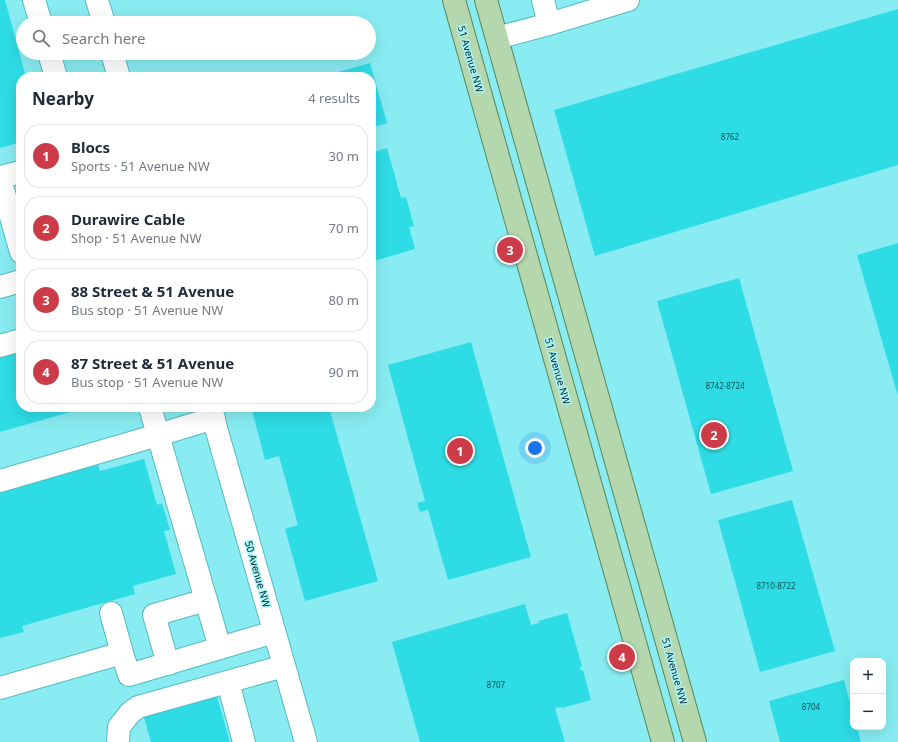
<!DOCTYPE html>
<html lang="en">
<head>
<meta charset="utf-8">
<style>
	:root { --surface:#fff; --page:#f6f6f7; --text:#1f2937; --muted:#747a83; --line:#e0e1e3; --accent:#cb3b48 }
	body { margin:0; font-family:"Noto Sans",sans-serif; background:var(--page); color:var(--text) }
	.controls { position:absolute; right:12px; bottom:12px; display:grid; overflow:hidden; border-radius:8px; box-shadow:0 4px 16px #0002 }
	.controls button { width:36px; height:36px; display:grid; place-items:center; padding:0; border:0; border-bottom:1px solid var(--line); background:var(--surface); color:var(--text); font:20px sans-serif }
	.you { position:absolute; left:535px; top:448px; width:14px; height:14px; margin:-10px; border:3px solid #fff; border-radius:50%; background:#1a73e8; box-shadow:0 0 0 6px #1a73e833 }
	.badge { display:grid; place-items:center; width:26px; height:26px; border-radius:50%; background:var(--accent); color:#fff; font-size:13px; font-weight:700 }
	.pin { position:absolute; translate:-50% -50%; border:2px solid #fff; box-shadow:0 1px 4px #0006 }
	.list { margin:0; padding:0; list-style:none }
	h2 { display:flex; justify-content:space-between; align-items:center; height:52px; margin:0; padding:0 16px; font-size:17px }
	h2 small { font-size:13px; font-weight:400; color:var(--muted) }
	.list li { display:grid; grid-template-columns:26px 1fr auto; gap:12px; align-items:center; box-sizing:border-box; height:64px; margin:0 8px 8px; padding:0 8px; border:1px solid var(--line); border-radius:16px }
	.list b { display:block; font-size:15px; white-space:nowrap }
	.list p { margin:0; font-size:13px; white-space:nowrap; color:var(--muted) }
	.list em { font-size:13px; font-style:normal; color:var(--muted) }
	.icon { flex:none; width:22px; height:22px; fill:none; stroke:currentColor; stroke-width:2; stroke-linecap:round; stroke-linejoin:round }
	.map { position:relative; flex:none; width:898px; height:742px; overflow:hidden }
	.search { position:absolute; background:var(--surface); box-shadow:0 4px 16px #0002; left:16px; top:16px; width:360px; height:44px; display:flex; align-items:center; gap:10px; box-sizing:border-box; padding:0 14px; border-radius:22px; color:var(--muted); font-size:15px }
	.panel { position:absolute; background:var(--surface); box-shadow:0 4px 16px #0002; left:16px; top:72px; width:360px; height:340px; border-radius:16px }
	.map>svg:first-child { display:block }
	.building { fill:#2edce5 }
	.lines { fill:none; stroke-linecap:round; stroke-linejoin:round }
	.minor-casing { stroke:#54bac0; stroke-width:24 }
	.major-casing { stroke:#558659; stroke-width:24 }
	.minor { stroke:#fff; stroke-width:22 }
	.major { stroke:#b5d7ad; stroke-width:22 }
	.labels { text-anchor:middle; stroke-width:3; stroke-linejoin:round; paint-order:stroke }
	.number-label { font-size:8px; fill:#0c5053 }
	.street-label { font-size:10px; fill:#002122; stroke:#a9f6fb }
</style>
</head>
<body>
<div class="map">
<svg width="898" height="742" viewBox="0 0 898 742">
	<rect width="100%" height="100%" fill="#88ecf2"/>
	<g class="building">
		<polygon points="0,0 5,0 26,77 21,77 21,142 0,148"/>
		<polygon points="898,9 898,165 595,256 554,110"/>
		<polygon points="370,63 387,123 371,128 371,77 321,77"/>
		<polygon points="387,148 401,198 406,197 414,226 409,227 415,249 371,262 371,153"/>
		<polygon points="898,243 898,396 857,255"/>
		<polygon points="739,278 793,471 711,494 657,301"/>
		<polygon points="471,342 531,557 448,580 428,510 420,512 417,503 425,501 388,365"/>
		<polygon points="21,349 21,407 88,407 0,432 0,355"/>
		<polygon points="251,407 329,407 378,581 305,601 285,529 298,525 279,456 265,460"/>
		<polygon points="144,459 157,505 162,503 170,530 164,531 176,574 133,586 135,594 22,626 24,632 0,638 0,492 98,465 100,471"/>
		<polygon points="792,500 835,651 760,672 718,520"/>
		<polygon points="525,604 531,625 539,623 538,621 567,613 582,666 580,667 581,671 583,670 591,700 562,708 562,707 555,708 565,742 420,742 392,642"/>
		<polygon points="844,680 853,713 853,727 857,727 861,742 780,742 769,701"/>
		<polygon points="214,686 230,742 151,742 141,707"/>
	</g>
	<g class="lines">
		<defs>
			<g id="minor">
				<polyline points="34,0 41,23"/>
				<polyline points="97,0 104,23"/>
				<polyline points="543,0 549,24 628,0"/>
				<polyline points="497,38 549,24"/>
				<polyline points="49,53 56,77"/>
				<polyline points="112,53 119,77"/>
				<polyline points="0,177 21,172"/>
				<polyline points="0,179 21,252"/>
				<polyline points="0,287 21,281"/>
				<polyline points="0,346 21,340"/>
				<polyline points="210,407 306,742"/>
				<polyline points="214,418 158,435 220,648 274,632"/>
				<polyline points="0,481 158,435 150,407"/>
				<polyline points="111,613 122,653"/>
				<polyline points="168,664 154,615 206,600"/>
				<polyline points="228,682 244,742"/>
				<polyline points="0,688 122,653 129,675 220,648"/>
				<polyline points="118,742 119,727 130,713 138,707 284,666"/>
			</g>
			<g id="major">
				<polyline points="454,0 663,742"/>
				<polyline points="486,0 695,742"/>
			</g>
		</defs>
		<use href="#minor" class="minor-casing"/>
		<use href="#major" class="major-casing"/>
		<use href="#minor" class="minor"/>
		<use href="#major" class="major"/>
	</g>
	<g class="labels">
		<g class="number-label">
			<text x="730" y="140">8762</text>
			<text x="725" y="389">8742-8724</text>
			<text x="776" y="589">8710-8722</text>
			<text x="496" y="688">8707</text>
			<text x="811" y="710">8704</text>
		</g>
		<g class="street-label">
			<text transform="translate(471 59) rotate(74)" y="4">51 Avenue NW</text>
			<text transform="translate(558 371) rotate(74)" y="4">51 Avenue NW</text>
			<text transform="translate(258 574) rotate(74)" y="4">50 Avenue NW</text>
			<text transform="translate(675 671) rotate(74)" y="4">51 Avenue NW</text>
		</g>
	</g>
</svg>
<div class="controls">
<button>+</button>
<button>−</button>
</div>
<div class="you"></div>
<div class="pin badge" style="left:460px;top:451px">1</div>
<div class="pin badge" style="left:714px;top:435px">2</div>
<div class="pin badge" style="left:510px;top:250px">3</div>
<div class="pin badge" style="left:622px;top:657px">4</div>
<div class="search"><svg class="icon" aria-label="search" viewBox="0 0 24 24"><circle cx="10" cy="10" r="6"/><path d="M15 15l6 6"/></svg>Search here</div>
<section class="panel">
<h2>Nearby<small>4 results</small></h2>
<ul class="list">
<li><span class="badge">1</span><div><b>Blocs</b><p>Sports · 51 Avenue NW</p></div><em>30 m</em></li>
<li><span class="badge">2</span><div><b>Durawire Cable</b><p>Shop · 51 Avenue NW</p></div><em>70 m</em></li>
<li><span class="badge">3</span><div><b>88 Street &amp; 51 Avenue</b><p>Bus stop · 51 Avenue NW</p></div><em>80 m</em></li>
<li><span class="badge">4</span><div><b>87 Street &amp; 51 Avenue</b><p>Bus stop · 51 Avenue NW</p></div><em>90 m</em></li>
</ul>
</section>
</div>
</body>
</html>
